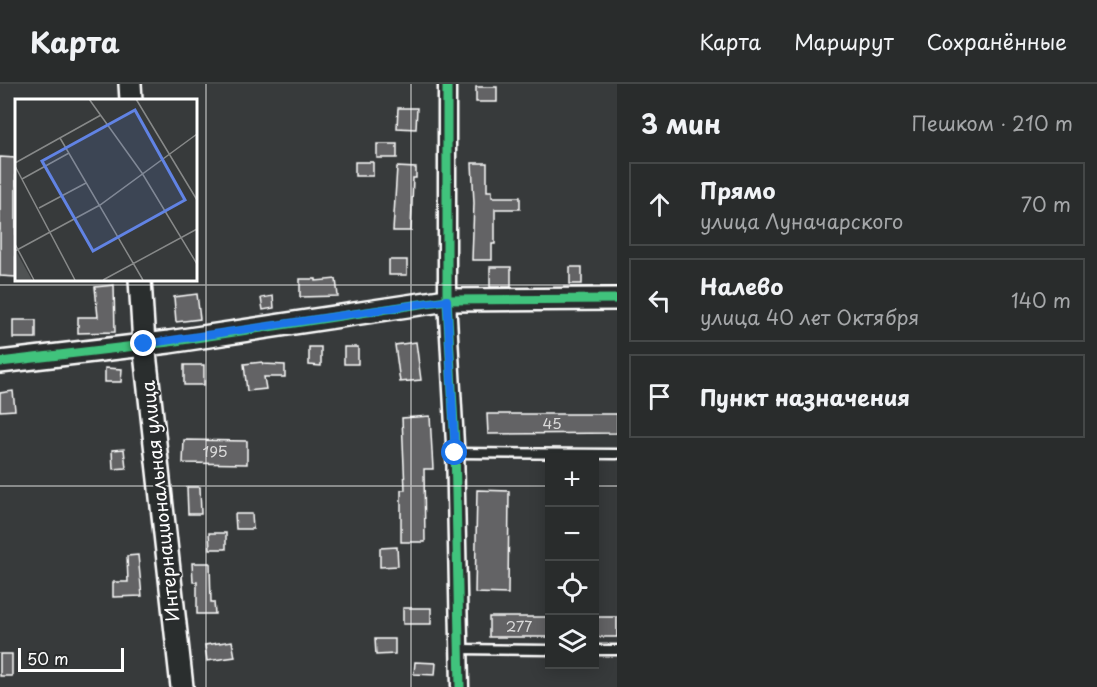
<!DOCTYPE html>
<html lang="ru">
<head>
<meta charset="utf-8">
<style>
	:root { --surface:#292c2c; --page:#313434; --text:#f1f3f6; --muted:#a5a7a9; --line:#454848 }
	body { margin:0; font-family:"Playpen Sans",sans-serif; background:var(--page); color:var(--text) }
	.controls { position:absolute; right:18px; bottom:18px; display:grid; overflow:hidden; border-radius:0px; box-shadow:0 3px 15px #0003 }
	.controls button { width:54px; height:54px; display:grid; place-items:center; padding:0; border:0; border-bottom:2px solid var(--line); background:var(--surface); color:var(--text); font:30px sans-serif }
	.scale { position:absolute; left:18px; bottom:15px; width:106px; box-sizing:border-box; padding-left:6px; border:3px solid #fff; border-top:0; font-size:16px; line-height:21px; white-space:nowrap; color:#fff; -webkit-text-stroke:4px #2a2d2e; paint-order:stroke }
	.stop { position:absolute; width:18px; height:18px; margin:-14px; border:4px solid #1a73e8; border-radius:50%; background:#fff }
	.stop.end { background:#1a73e8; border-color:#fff; box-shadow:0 2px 6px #0008 }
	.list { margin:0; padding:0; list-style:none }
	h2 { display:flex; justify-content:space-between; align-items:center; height:78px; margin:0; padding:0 24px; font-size:26px }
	h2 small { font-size:20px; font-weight:400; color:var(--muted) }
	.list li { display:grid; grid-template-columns:39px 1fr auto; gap:18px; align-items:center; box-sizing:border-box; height:84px; margin:0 12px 12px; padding:0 12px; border:2px solid var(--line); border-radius:0px }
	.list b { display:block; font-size:22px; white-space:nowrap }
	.list p { margin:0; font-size:20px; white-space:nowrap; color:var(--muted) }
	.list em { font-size:20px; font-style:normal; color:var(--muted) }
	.icon { flex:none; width:33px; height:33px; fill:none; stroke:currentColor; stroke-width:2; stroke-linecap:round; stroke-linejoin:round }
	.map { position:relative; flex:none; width:617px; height:603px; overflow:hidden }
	header { display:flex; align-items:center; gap:36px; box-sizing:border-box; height:84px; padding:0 30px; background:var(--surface); border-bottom:2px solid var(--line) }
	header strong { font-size:28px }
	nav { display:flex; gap:33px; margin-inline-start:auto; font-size:21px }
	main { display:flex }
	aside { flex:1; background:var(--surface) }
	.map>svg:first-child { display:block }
	.building { fill:#636465; stroke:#fff; stroke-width:1.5 }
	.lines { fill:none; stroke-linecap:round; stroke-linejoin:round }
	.service-casing { stroke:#fff; stroke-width:13 }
	.minor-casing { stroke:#fff; stroke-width:21 }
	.tertiary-casing { stroke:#fff; stroke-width:26 }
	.service { stroke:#2a2d2e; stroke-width:8 }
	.minor { stroke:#2a2d2e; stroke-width:16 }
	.tertiary { stroke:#2a2d2e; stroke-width:21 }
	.cycleway-casing { stroke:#2a2d2e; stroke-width:13 }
	.cycleway { stroke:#40c37c; stroke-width:9 }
	.route { stroke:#1a73e8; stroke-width:8 }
	.grid { fill:none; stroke:#fff; stroke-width:1.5; stroke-opacity:0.55 }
	.labels { text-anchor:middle; stroke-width:4.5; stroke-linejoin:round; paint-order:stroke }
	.number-label { font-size:15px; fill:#d8d8d8 }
	.street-label { font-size:18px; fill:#fff; stroke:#2a2d2e }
	.inset-road { fill:none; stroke:#878989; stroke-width:1.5 }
	.view { fill:#6183e4; fill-opacity:0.15; stroke:#6183e4; stroke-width:3 }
	.inset-edge { fill:none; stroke:#fff; stroke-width:3 }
</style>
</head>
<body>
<header>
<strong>Карта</strong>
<nav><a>Карта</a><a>Маршрут</a><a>Сохранённые</a></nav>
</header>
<main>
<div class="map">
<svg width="617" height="603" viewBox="0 0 617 603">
	<rect width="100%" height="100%" fill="#373a3b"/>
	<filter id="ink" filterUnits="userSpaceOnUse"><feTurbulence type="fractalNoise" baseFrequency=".0167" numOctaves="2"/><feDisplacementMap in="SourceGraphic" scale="12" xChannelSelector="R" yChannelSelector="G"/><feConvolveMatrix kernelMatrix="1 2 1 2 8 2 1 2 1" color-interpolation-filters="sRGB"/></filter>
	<g filter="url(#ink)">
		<g class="building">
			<rect x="476" y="3" width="21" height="15"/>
			<polygon points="398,24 417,24 416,45 397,44"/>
			<rect x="377" y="60" width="20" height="14"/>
			<polygon points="0,73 16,74 16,193 0,192"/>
			<rect x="355" y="78" width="18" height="14"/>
			<polygon points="472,79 487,79 487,107 492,107 492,113 520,113 520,125 495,125 495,160 492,160 492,176 472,176 474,119"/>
			<polygon points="397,83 416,84 416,94 413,94 411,147 393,147"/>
			<rect x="389" y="176" width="18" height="15"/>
			<rect x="490" y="183" width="21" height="20"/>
			<rect x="570" y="183" width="12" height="17"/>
			<polygon points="300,195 316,195 316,197 336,195 338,212 300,213"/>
			<polygon points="114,201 115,248 78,249 78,233 98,233 95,203"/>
			<polygon points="197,210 200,235 176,238 174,213"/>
			<polygon points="273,212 274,224 263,226 261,214"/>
			<rect x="13" y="236" width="23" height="18"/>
			<polygon points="416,258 421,296 400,298 395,261"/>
			<polygon points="309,263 321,263 321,282 309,281"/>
			<rect x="344" y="263" width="14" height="17"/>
			<polygon points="262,278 263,280 285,281 285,293 264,293 266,305 247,307 244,280"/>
			<rect x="184" y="281" width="20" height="20"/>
			<polygon points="105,284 122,285 121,298 105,298"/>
			<polygon points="13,307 15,326 0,327 0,309"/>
			<polygon points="487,330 617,330 617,349 488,350"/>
			<polygon points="430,332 433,385 424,385 425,458 401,458 401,406 405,406 402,334"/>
			<polygon points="184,356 247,357 247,380 183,379"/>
			<polygon points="124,365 126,384 113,385 112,366"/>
			<polygon points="187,403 200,403 201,430 188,430"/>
			<polygon points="477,406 509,407 508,510 475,509"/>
			<polygon points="235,430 252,430 253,445 236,445"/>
			<polygon points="209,449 226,449 226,465 210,465"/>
			<polygon points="397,463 398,482 380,483 380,464"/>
			<polygon points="138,471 142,512 113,513 113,498 128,498 127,472"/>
			<polygon points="192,479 210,479 211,518 214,518 215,530 197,530 197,498 193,498"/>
			<rect x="403" y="524" width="28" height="16"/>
			<rect x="489" y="533" width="60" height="20"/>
			<rect x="594" y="533" width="23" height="20"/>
			<polygon points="375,555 395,555 395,570 376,571"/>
			<polygon points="232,557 235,573 207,577 205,561"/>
			<rect x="0" y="570" width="12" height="22"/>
			<polygon points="415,578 436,579 435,591 414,590"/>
		</g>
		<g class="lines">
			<defs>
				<g id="service">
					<polyline points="455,369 617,370"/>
					<polyline points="458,565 550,566"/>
					<polyline points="594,566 617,566"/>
				</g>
				<polyline id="minor" points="447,0 447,216 455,360 460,603"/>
				<g id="tertiary">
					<polyline points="130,0 131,16"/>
					<polyline points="140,195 144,260 182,603"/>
					<polyline points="0,278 169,258 447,216 617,215"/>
				</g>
			</defs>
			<use href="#service" class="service-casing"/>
			<use href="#minor" class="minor-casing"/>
			<use href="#tertiary" class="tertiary-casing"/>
			<use href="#service" class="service"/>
			<use href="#minor" class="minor"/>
			<use href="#tertiary" class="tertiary"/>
			<defs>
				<g id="cycleway">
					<polyline points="447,0 447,216 455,360 460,603"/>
					<polyline points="0,278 169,258 447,216 617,215"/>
				</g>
			</defs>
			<use href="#cycleway" class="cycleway-casing"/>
			<use href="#cycleway" class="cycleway"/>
		</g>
	</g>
	<g class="lines" filter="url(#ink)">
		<polyline class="route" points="144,260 447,216 455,369"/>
	</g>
	<path class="grid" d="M206,0V603M411,0V603M0,201H617M0,402H550M594,402H617"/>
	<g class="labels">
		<g class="number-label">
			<text x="552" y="345">45</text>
			<text x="215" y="373">195</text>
			<text x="519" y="548">277</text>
		</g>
		<g class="street-label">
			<text transform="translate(161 417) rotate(-96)" y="6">Интернациональная улица</text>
		</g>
	</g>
	<g transform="translate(15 15)">
		<rect width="182" height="182" fill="#373a3b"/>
		<path d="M2,154L17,181H0Z" fill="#505354"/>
		<path class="inset-road" d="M74,0L127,74L182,165M121,0L182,101M45,39L128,181M0,64L86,16M0,67L60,181M7,80L54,54M24,109L71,84M0,145L19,181M0,152L85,106L182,35M88,181L182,130"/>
		<path class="view" d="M120,11L170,101L78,152L27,62Z"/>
		<rect width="182" height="182" class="inset-edge"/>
	</g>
</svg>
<div class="controls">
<button>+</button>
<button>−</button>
<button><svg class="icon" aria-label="locate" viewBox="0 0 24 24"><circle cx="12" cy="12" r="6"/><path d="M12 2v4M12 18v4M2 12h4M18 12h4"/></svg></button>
<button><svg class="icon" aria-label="layers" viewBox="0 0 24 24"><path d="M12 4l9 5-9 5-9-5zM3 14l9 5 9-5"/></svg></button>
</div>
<div class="scale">50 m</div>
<div class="stop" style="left:455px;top:369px"></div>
<div class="stop end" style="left:144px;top:260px"></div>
</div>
<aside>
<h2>3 мин<small>Пешком · 210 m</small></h2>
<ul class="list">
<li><svg class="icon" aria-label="ahead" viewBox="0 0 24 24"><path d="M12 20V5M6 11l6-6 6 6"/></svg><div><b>Прямо</b><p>улица Луначарского</p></div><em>70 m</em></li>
<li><svg class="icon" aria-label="left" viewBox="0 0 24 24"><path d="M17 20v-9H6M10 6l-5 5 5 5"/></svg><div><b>Налево</b><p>улица 40 лет Октября</p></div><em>140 m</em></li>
<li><svg class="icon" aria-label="arrive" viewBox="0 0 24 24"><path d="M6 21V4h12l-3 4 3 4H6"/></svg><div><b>Пункт назначения</b></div></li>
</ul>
</aside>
</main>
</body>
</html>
